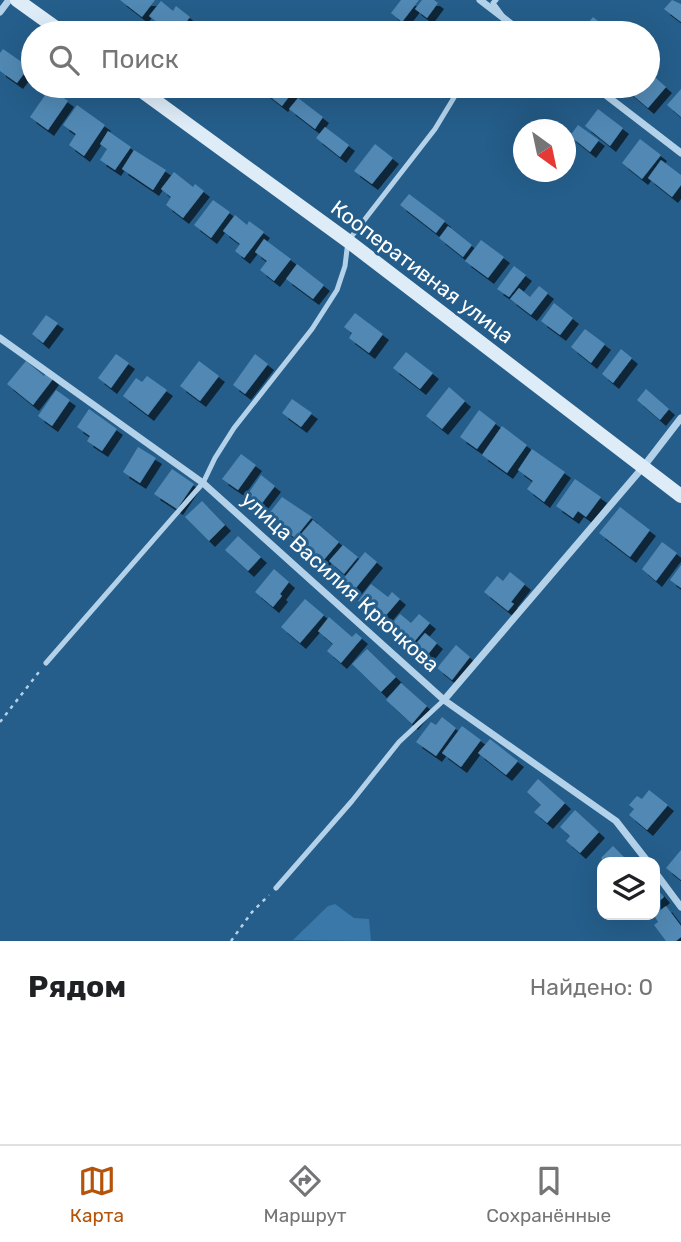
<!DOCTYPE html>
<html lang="ru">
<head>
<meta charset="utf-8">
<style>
	:root { --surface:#fff; --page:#f6f6f6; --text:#202124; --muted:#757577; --line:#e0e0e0; --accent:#b45309 }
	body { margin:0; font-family:Rubik,sans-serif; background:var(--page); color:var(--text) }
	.controls { position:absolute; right:21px; bottom:21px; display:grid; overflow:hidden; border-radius:14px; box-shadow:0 7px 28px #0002 }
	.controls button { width:63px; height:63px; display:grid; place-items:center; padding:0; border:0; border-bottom:2px solid var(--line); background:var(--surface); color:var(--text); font:35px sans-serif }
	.compass { position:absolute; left:513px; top:119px; width:63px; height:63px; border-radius:50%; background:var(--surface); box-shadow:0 7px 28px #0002; rotate:147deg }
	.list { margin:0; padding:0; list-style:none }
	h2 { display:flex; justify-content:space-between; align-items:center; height:91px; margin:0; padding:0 28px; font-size:30px }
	h2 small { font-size:23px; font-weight:400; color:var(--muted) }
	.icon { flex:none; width:38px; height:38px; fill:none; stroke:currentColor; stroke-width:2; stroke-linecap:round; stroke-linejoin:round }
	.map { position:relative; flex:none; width:681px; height:941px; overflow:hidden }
	.search { position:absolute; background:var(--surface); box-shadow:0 7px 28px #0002; left:21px; right:21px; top:21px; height:77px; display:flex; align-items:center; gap:18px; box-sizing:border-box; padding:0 24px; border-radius:38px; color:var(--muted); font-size:26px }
	.sheet { height:203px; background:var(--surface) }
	nav { display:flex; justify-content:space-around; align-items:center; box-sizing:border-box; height:98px; border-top:2px solid var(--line); background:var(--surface); font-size:19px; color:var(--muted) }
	nav a { display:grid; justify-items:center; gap:4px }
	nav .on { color:var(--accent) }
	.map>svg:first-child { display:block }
	.green { fill:#3978a8 }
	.building { fill:#5189b4; filter:url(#shadow) }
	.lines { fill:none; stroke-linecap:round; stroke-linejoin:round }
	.path { stroke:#b3d2ea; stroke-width:2.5; stroke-dasharray:3.5 5; stroke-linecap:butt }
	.lane { stroke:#b3d2ea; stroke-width:5 }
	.street { stroke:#b3d2ea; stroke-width:7 }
	.secondary { stroke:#deecf8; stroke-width:14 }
	.labels { text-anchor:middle; stroke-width:6; stroke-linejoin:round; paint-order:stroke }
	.street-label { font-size:21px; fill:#fff; stroke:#255e8b }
</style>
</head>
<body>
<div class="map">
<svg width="681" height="941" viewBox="0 0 681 941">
	<defs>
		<filter id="shadow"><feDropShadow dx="6" dy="6" stdDeviation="0" flood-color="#0009"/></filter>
	</defs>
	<rect width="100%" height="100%" fill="#255e8b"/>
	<polygon class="green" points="335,904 354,918 369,919 371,941 293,940 328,906"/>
	<g class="building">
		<polygon points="120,0 155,0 142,17"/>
		<polygon points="401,0 419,0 402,22 391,13"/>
		<polygon points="422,0 434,0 438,3 427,18 415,9"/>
		<polygon points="672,0 681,4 681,22 664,9"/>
		<polygon points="161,1 173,11 176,6 190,17 178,33 157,33 162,26 149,16"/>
		<polygon points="593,17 604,26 598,33 580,33"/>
		<polygon points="434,23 447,33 427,33"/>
		<polygon points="3,49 29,67 17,83 0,71 0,53"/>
		<polygon points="648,71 666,87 648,108 622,86 648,86"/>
		<polygon points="261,86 297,86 282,106 259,88"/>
		<polygon points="50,88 68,101 48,130 30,117"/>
		<polygon points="681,89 681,117 667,105"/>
		<polygon points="298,98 323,117 315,129 289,109"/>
		<polygon points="77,105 105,125 84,156 69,145 76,134 63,125"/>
		<polygon points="598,109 623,128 610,146 585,126"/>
		<polygon points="578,125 599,140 590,152 570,136"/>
		<polygon points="325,127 349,145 340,157 316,138"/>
		<polygon points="108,131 131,147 115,170 100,160 107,149 100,144"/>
		<polygon points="640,139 661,155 642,179 622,163"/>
		<polygon points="375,144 393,158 372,184 354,171"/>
		<polygon points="134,150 166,170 153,190 122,169"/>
		<polygon points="661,160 681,175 681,185 672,197 648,178"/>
		<polygon points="174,172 193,187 195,184 204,191 183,218 166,205 171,197 161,189"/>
		<polygon points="409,194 445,221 436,233 400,205"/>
		<polygon points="213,200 230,212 211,238 194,225"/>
		<polygon points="235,215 247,225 249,221 264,232 244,258 235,251 240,244 223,231"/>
		<polygon points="448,226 472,245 463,257 439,238"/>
		<polygon points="264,239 291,259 274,281 260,270 267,261 255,252"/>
		<polygon points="481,240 504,257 488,278 465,261"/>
		<polygon points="297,264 324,285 313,299 286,279"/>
		<polygon points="514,266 526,275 509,297 497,289"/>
		<polygon points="539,286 548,293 531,315 510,299 519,288 530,297"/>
		<polygon points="554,303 573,318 560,335 541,321"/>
		<polygon points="355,313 383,334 369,353 349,338 352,333 344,327"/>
		<polygon points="46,315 58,323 43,343 32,334"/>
		<polygon points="585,329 605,344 591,363 571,347"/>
		<polygon points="621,349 632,358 613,383 602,374"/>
		<polygon points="406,352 433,373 420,389 393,368"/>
		<polygon points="116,354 129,363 111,388 98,378"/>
		<polygon points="255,354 268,364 245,394 233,385"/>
		<polygon points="26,361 44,376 46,373 53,379 33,405 7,384"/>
		<polygon points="199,361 219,376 200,401 180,386"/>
		<polygon points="147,376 167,390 148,415 123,396 136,378 142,382"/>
		<polygon points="449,387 465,401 442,429 426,416"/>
		<polygon points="646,389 669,409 660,420 637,400"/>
		<polygon points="56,390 70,400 52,426 38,416"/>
		<polygon points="292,399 312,413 301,427 282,413"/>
		<polygon points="89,409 117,429 102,451 87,441 90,436 77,427"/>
		<polygon points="479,410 496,423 477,449 460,437"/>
		<polygon points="502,426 527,445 507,473 482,455"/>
		<polygon points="138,447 156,458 140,483 123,472"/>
		<polygon points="532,449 565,472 544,502 527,489 533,481 518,470"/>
		<polygon points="241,454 256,465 238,490 222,479"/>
		<polygon points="172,469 194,484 177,509 154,494"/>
		<polygon points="261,475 275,486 256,511 243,501"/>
		<polygon points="575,479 601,497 586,517 578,511 573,518 556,506"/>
		<polygon points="282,497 312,517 295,538 267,516"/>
		<polygon points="202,501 225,525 209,541 185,517"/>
		<polygon points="620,507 650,530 630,557 599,533"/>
		<polygon points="313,520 339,542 322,562 296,540"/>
		<polygon points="238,536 261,557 248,571 225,550"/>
		<polygon points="662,542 677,553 656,581 642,569"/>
		<polygon points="343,545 358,557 344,574 329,561"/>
		<polygon points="365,552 377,562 351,594 339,584"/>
		<polygon points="681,565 681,588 670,580"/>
		<polygon points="274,569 289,582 280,594 282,596 273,607 255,592"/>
		<polygon points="510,572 525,584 511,602 514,604 508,611 484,592 497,576 503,581"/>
		<polygon points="371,584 388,597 392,592 400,599 382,620 358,601"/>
		<polygon points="305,599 324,615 300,643 281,627"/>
		<polygon points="400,614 411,623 419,614 430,623 414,642 410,639 407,642 399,636 402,633 391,625"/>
		<polygon points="329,617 352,637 356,633 362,638 341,663 327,651 333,644 318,631"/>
		<polygon points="425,633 437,643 426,657 413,647"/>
		<polygon points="456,645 470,657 452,680 437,668"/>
		<polygon points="367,649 396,677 381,692 352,664"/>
		<polygon points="401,683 427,706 412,724 386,700"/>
		<polygon points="442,717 456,728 436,756 416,742 431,722 436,725"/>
		<polygon points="462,726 481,740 461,767 442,753"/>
		<polygon points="490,739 518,761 506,775 478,753"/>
		<polygon points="538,779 565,803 547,823 534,812 541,805 527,792"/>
		<polygon points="649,790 668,805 647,830 629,815 634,809 629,805 637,796 642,799"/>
		<polygon points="575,810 599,832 580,853 566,841 570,836 560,827"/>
		<polygon points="613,846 629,862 605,862 601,858"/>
		<polygon points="681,850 681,880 666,868"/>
		<polygon points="658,890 664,897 655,905 655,893"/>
		<polygon points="666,906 681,926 681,937 676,941 666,941 654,925 658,922 654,915"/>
	</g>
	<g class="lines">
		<g class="path">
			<polyline points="0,722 39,672"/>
			<polyline points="231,941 252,912 269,895"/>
		</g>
		<g class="lane">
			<polyline points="491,33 507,22 493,3 496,0"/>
			<polyline points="46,663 203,483 215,458 234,428 312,329 337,290 345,266 348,241 435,129 461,86"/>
			<polyline points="276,888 352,801 399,742 444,700"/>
		</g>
		<g class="street">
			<polyline points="480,0 523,33"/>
			<polyline points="0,12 9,0"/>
			<polyline points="594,86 681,153"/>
			<polyline points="0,338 203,483 444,700 616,821 648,862"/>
			<polyline points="444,700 644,466 681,418"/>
			<polyline points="655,872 681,907"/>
		</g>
		<g class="secondary">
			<polyline points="17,0 63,33"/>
			<polyline points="135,86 348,241 681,496"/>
		</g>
	</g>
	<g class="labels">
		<g class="street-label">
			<text transform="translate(422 272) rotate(37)" y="7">Кооперативная улица</text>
			<text transform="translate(340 582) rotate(42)" y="7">улица Василия Крючкова</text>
		</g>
	</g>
</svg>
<div class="controls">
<button><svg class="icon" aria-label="layers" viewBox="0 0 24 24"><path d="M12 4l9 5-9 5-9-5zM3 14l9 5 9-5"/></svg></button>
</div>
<svg class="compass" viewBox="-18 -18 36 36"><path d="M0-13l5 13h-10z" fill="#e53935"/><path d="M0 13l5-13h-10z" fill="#757577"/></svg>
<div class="search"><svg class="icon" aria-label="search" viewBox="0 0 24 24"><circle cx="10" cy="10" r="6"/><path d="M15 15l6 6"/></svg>Поиск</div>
</div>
<section class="sheet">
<h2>Рядом<small>Найдено: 0</small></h2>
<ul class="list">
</ul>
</section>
<nav>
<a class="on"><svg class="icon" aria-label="map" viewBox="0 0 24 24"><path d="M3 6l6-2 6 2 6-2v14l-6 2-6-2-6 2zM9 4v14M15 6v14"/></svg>Карта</a>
<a><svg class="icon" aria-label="directions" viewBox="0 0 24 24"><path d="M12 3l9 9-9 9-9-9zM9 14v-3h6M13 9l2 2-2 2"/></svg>Маршрут</a>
<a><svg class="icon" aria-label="saved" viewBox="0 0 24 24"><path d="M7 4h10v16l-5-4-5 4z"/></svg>Сохранённые</a>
</nav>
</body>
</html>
